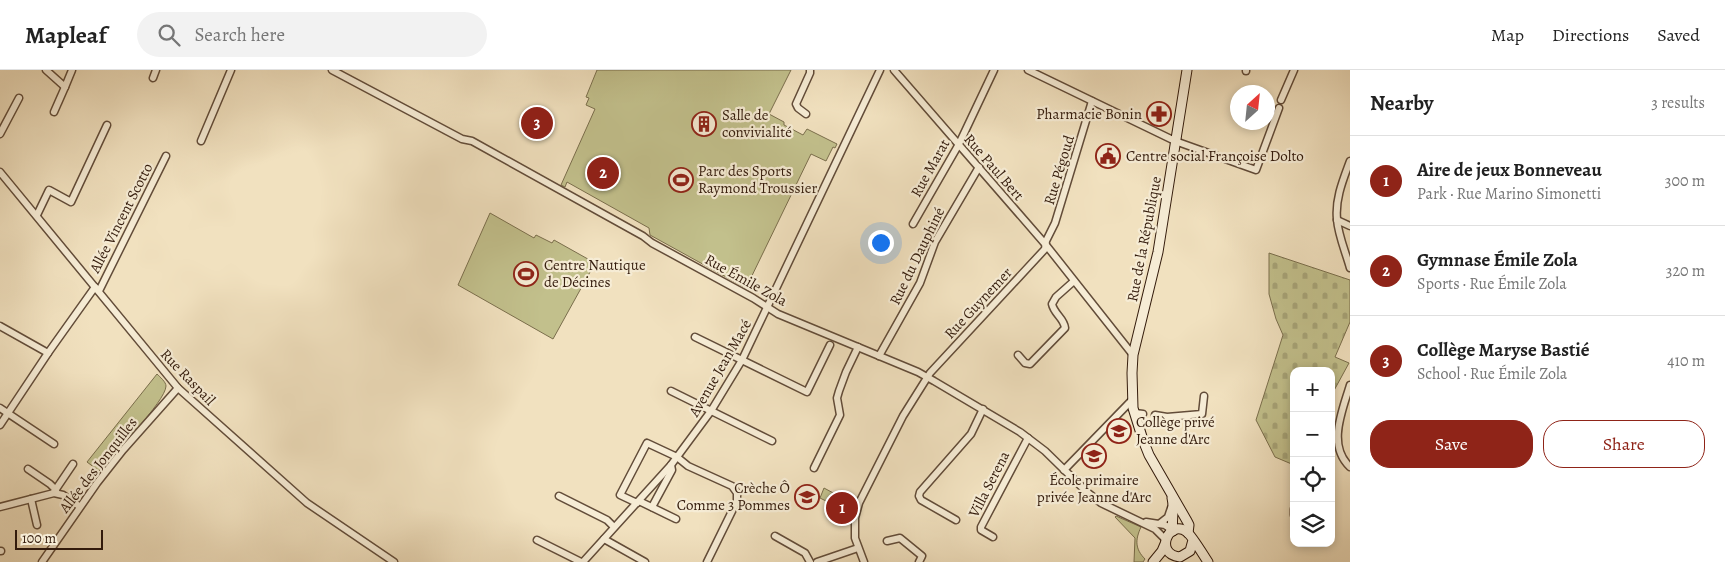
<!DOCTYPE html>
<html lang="en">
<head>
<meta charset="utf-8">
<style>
	:root { --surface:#fff; --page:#f2f2f2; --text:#222; --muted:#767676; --line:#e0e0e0; --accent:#8f2418 }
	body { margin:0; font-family:Alegreya,serif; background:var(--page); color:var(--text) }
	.controls { position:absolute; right:15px; bottom:15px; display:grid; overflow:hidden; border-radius:10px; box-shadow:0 2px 8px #0003 }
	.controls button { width:45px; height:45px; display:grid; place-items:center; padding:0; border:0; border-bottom:1px solid var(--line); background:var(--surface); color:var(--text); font:25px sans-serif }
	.compass { position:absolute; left:1230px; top:15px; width:45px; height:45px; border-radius:50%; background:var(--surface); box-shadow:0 2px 8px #0003; rotate:27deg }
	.scale { position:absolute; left:15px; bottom:12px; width:88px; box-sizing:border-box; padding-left:5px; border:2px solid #331b0c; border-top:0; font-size:14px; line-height:18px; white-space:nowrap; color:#331b0c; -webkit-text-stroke:4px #f6ecd5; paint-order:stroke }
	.you { position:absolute; left:880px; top:172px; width:18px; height:18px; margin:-12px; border:4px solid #fff; border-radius:50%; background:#1a73e8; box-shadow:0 0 0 8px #1a73e833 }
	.badge { display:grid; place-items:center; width:32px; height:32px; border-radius:50%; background:var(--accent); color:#fff; font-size:16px; font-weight:700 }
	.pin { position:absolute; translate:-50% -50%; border:2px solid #fff; box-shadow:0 1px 5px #0006 }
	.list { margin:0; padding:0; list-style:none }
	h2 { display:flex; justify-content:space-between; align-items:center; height:65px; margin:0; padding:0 20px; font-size:21px }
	h2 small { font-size:16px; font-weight:400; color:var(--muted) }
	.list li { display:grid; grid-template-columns:32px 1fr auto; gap:15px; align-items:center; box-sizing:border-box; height:90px; padding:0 20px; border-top:1px solid var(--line) }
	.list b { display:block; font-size:19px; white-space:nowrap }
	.list p { margin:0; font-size:16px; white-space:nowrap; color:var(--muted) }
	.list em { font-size:16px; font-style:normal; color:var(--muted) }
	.actions { display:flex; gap:10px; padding:15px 20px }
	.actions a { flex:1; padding:11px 0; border:1px solid var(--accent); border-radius:20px; text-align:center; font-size:18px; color:var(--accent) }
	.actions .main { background:var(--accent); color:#fff }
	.icon { flex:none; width:28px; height:28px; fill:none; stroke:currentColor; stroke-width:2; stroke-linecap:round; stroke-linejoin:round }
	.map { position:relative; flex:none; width:1350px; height:492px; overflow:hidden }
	header { display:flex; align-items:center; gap:30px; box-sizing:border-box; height:70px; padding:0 25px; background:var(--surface); border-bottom:1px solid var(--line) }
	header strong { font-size:24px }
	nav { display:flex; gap:28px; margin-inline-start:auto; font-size:18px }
	.search { width:350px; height:45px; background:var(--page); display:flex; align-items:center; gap:12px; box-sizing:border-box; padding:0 18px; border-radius:28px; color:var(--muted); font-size:19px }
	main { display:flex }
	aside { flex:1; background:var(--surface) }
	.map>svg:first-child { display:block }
	.green { fill:#c2c08c; stroke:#7a6e4c }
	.cemetery { fill:url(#cemetery-stones); stroke:#7a6e4c }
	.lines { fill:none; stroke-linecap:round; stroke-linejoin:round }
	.street-casing { stroke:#624c39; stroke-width:9 }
	.secondary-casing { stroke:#331b0c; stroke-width:11 }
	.street { stroke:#f6ecd5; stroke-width:6 }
	.secondary { stroke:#f6ecd5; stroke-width:9 }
	.labels { text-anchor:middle; stroke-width:4.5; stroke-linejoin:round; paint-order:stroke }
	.poi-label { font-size:15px; fill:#331b0c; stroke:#f6ecd5; text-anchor:start }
	.street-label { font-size:15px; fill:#331b0c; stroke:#f6ecd5 }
</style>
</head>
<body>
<header>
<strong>Mapleaf</strong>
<div class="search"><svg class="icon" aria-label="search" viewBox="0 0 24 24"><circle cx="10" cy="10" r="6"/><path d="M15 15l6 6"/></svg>Search here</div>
<nav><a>Map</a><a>Directions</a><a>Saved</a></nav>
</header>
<main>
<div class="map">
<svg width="1350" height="492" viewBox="0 0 1350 492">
	<defs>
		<pattern id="cemetery-stones" width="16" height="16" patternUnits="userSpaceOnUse" patternTransform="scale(1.25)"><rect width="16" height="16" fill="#c2c08c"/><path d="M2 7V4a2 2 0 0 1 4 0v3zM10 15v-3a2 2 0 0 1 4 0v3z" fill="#a7a478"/></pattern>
	</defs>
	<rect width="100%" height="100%" fill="#f1e1bf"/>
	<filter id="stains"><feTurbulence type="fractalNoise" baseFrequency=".004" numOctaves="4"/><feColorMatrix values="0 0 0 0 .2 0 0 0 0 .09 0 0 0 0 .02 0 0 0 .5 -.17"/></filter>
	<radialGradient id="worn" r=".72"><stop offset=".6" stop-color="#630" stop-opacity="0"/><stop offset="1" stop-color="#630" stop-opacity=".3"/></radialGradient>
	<g class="green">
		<polygon points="597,0 791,0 769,44 784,52 784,55 803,65 807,59 837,74 835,78 833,77 826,91 811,84 746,218 650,165 649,158 567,112 565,117 561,115 595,39 586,35 589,28 586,27"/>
		<polygon points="490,143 534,168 536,165 552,173 554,170 595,193 553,269 458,215"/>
		<path d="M157,304C160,307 166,312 166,316C166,331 111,387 99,401L87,392Z"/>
		<polygon points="824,418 850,432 847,447 834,440 836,436 820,428"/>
		<path d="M1116,446L1141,457C1135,470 1135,479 1145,489L1143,492H1134L1135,468L1115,447Z"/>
	</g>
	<polygon class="cemetery" points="1269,183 1350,210 1350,252 1335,287 1349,293 1331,326 1331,301 1294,301 1294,395 1275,387 1256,350 1283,265 1276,249 1269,224"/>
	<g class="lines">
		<defs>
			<g id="street">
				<polyline points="46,0 65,17 72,0"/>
				<polyline points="332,0 462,69 472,71 643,166 652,173 753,228 778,244 918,302 934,311 1020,362 1045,381 1087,422 1101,433 1155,459 1166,470"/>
				<polyline points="894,0 1046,175 1133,285"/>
				<polyline points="1028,0 1175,71 1256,100 1279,38"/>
				<polyline points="1246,1 1246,0"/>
				<polyline points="153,8 156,0"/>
				<polyline points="1281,30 1294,0"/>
				<polyline points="54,42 65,17"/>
				<polyline points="806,44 798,38 796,34 810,3 810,0"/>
				<polyline points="0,64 19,28"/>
				<polyline points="201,71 231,0"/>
				<path d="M1350,91C1343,110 1335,129 1337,149C1338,165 1346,183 1350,198"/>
				<polyline points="0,102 178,318 307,433 394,492"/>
				<polyline points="37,145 49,120 71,132 107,55"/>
				<polyline points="1337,150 1350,156"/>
				<polyline points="913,154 959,74 994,0"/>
				<polyline points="99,221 166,86"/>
				<polyline points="0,256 48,283"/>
				<polyline points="695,267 807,322 830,275"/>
				<path d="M1018,285L1025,293L1030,294L1065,258C1064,248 1054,244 1052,234L1056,227L1074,211"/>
				<polyline points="879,286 920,213 935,172 979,97"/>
				<path d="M1350,315C1342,342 1327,375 1350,397"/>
				<polyline points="671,321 772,371"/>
				<polyline points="0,338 54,374"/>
				<polyline points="1135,343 1143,344"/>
				<polyline points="1155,345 1167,347 1202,344 1204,326"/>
				<polyline points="0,355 48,283 95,217"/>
				<polyline points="814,398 840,345 837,328 839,321 846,302 858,277"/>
				<polyline points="28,399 50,414 56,420"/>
				<polyline points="1064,400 1132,330"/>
				<polyline points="54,422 73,394"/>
				<polyline points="559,426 607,450 614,457"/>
				<polyline points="31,429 37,455"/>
				<polyline points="639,431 676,449"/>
				<polyline points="637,433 620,425 647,373 677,387 688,396 732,416 737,423 737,431 707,492"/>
				<polyline points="0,437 54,423 63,425 79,436"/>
				<polyline points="652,437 672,400 671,395"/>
				<polyline points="1294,439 1294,445"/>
				<polyline points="956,450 921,430 919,426 920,422 971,364 983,339"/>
				<polyline points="1146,452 1165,455 1173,461"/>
				<polyline points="1159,454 1168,447 1171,438"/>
				<polyline points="775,466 805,483 810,492"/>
				<polyline points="993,467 981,460 981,457 1028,368"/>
				<polyline points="604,469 645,492"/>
				<polyline points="537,470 581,492"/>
				<polyline points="887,471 900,468 922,486 919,492"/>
				<polyline points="0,481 1,481"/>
				<polyline points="42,492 97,413 123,380 178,318"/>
				<polyline points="583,492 671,395 711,341 742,290 880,0"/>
				<polyline points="817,492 858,478"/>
				<polyline points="864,492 855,468 855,448 859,433 903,346 930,303 1045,179 1046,171 1055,153 1092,31"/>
			</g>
			<g id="secondary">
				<polyline points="1187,0 1158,182 1133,285 1132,303 1133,338 1143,370 1149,385 1187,451 1189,455 1188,463"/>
				<path d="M1172,428C1175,440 1171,450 1173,461"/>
				<path d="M1193,470L1190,481L1180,487C1153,484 1169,448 1187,462C1192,466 1204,486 1208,492"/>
				<polyline points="1153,492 1162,481 1165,474"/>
			</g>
		</defs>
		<use href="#street" class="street-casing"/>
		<use href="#secondary" class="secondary-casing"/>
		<use href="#street" class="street"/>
		<use href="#secondary" class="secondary"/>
	</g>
	<defs>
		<symbol id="pharmacy-ring" viewBox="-11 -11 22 22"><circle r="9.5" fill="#f6ecd5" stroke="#8f2418" stroke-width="1.5"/><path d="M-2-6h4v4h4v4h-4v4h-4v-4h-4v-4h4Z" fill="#8f2418"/></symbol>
		<symbol id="building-ring" viewBox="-11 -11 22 22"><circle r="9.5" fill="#f6ecd5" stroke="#8f2418" stroke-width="1.5"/><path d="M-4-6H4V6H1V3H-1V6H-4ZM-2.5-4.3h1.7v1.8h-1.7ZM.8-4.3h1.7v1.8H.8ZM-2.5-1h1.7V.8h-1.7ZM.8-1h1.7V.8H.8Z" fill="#8f2418"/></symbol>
		<symbol id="civic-ring" viewBox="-11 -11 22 22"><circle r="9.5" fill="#f6ecd5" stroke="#8f2418" stroke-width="1.5"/><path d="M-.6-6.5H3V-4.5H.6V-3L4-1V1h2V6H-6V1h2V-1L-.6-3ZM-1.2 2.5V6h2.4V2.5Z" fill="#8f2418"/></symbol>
		<symbol id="stadium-ring" viewBox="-11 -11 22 22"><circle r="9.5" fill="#f6ecd5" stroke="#8f2418" stroke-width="1.5"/><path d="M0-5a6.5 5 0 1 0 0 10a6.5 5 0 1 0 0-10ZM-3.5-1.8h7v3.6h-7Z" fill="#8f2418"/></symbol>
		<symbol id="school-ring" viewBox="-11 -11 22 22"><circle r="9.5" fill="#f6ecd5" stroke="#8f2418" stroke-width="1.5"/><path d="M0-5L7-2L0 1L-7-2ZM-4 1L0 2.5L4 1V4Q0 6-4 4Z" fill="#8f2418"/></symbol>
	</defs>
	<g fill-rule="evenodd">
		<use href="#pharmacy-ring" x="1145" y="30" width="28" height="28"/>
		<use href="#building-ring" x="690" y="40" width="28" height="28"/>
		<use href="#civic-ring" x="1094" y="72" width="28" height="28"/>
		<use href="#stadium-ring" x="667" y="96" width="28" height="28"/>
		<use href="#stadium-ring" x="512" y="190" width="28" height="28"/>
		<use href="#school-ring" x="1105" y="347" width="28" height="28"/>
		<use href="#school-ring" x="1080" y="372" width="28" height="28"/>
		<use href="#school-ring" x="793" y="413" width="28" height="28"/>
	</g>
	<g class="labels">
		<g class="poi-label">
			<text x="1142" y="49" text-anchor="end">Pharmacie Bonin</text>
			<text x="722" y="50">Salle de<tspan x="722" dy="17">convivialité</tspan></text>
			<text x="1126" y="91">Centre social Françoise Dolto</text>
			<text x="698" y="106">Parc des Sports<tspan x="698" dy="17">Raymond Troussier</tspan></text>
			<text x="544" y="200">Centre Nautique<tspan x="544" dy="17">de Décines</tspan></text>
			<text x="1136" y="357">Collège privé<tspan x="1136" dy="17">Jeanne d'Arc</tspan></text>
			<text x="1094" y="415" text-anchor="middle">École primaire<tspan x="1094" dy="17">privée Jeanne d'Arc</tspan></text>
			<text x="790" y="423" text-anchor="end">Crèche Ô<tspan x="790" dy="17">Comme 3 Pommes</tspan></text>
		</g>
		<g class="street-label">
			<text transform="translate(994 97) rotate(49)" y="5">Rue Paul Bert</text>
			<text transform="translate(930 98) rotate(-61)" y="5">Rue Marat</text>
			<text transform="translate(1059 100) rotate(-73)" y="5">Rue Pégoud</text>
			<text transform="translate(121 148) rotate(-63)" y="5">Allée Vincent Scotto</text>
			<text transform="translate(1144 169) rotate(-79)" y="5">Rue de la République</text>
			<text transform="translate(917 186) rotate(-64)" y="5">Rue du Dauphiné</text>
			<text transform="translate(746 210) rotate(29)" y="5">Rue Émile Zola</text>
			<text transform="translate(978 233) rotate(-47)" y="5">Rue Guynemer</text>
			<text transform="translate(720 298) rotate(-60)" y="5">Avenue Jean Macé</text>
			<text transform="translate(188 307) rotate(46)" y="5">Rue Raspail</text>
			<text transform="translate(98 395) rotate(-52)" y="5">Allée des Jonquilles</text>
			<text transform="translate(989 414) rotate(-63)" y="5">Villa Serena</text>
		</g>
	</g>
	<rect width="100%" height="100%" filter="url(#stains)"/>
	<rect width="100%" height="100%" fill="url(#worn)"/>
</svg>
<div class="controls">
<button>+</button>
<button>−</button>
<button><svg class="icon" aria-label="locate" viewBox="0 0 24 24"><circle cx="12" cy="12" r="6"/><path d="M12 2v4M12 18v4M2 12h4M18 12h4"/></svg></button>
<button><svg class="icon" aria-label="layers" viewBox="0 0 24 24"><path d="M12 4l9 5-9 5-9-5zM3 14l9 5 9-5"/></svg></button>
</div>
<svg class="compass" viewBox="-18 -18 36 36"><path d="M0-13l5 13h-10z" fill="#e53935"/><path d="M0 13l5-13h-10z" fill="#767676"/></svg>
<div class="scale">100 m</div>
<div class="you"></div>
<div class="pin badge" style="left:842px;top:438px">1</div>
<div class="pin badge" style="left:603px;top:103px">2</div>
<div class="pin badge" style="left:537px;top:53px">3</div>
</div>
<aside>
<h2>Nearby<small>3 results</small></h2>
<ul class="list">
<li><span class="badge">1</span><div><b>Aire de jeux Bonneveau</b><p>Park · Rue Marino Simonetti</p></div><em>300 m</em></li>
<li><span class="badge">2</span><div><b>Gymnase Émile Zola</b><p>Sports · Rue Émile Zola</p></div><em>320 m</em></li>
<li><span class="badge">3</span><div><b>Collège Maryse Bastié</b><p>School · Rue Émile Zola</p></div><em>410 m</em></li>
</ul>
<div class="actions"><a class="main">Save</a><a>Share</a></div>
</aside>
</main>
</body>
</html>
